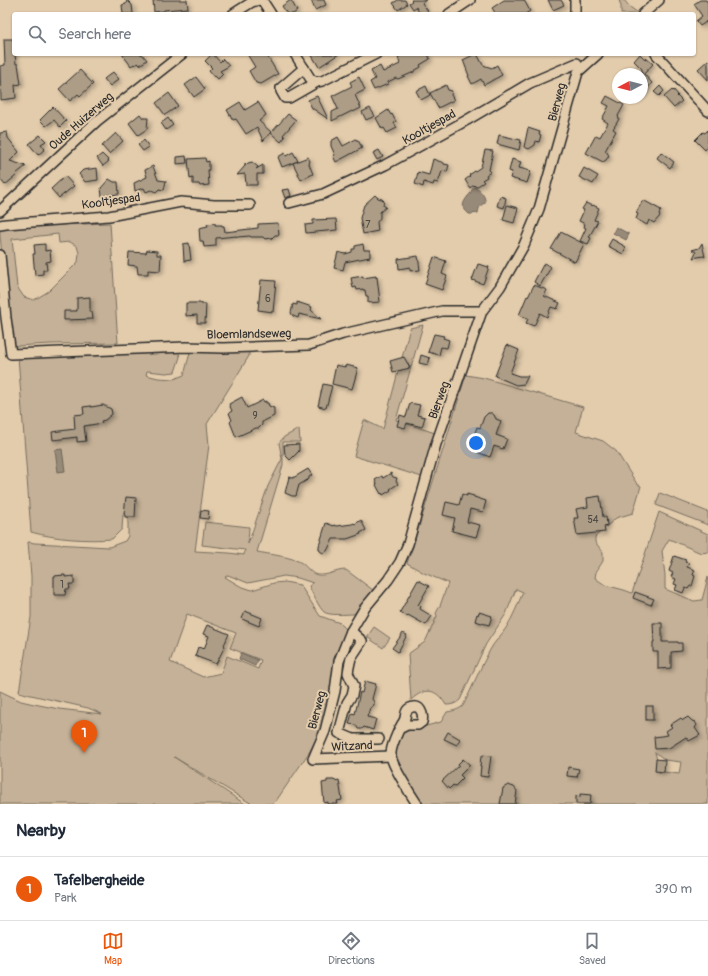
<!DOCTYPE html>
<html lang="en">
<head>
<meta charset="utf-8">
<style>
	:root { --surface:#fff; --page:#f2f2f3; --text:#1f2937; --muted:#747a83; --line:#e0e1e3; --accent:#ea580c }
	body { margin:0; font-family:Pangolin,sans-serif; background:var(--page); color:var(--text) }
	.compass { position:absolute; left:612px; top:68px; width:36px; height:36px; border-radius:50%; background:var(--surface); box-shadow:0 1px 3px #0004; rotate:263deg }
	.you { position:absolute; left:476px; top:443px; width:14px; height:14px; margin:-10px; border:3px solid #fff; border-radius:50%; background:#1a73e8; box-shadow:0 0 0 6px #1a73e833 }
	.badge { display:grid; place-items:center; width:26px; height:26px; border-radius:50%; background:var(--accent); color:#fff; font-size:13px; font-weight:700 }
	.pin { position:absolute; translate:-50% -33px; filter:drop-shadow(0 1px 2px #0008) }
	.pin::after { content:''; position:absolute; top:21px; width:14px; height:12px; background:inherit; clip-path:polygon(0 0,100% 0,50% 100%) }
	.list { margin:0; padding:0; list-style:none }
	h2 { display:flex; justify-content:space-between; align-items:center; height:52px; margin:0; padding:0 16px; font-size:17px }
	h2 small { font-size:13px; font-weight:400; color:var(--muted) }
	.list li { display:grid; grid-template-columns:26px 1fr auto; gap:12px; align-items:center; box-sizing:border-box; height:64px; padding:0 16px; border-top:1px solid var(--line) }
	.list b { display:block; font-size:15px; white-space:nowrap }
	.list p { margin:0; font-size:13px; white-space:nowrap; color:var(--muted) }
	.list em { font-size:13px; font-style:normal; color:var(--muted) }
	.icon { flex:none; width:22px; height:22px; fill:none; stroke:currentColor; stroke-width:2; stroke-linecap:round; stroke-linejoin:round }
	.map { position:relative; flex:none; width:708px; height:804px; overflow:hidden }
	.search { position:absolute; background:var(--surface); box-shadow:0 1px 3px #0004; left:12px; right:12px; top:12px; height:44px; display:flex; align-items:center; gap:10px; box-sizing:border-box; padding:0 14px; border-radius:4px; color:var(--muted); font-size:15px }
	.sheet { height:116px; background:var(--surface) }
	nav { display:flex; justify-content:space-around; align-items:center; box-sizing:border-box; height:56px; border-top:1px solid var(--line); background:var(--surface); font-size:11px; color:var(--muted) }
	nav a { display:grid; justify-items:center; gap:2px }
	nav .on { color:var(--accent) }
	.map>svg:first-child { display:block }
	.green { fill:#c5b197; stroke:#786e61; fill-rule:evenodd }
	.water { fill:#988a78; stroke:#6c6459 }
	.building { fill:#ad9d86; stroke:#2b2b2b; filter:url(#shadow) }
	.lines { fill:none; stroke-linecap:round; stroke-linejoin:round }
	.minor-casing { stroke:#2b2b2b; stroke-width:12 }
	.minor { stroke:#e3ccac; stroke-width:9 }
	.labels { text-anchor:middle; stroke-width:4; stroke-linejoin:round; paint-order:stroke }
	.number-label { font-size:10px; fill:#4c4842 }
	.street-label { font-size:12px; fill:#2b2b2b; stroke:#e3ccac }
</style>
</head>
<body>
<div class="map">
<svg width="708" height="804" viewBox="0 0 708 804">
	<defs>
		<filter id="shadow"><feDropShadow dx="2.5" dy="2.5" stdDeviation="2" flood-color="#0004"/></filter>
	</defs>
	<rect width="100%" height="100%" fill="#e3ccac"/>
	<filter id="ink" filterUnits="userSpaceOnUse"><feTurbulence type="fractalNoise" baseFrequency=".025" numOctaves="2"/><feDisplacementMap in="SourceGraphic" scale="8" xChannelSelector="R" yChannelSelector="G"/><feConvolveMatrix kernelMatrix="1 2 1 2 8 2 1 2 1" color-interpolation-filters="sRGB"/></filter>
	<g filter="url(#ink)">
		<g class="green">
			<polygon points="619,0 624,0 630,7 638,13 636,14 621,14 621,6"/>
			<path d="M110,223L118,343L51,344L15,346L10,341L0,235V227ZM58,234L59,243L70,242L77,246L79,253L78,262L49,291L34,300L24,297L17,287L12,239Z"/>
			<polygon points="423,325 396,420 438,434 425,478 354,456 364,420 383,429 398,372 402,370 400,365 410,328"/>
			<path d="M178,349L180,357L175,372L166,373L147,371L146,375L158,378L174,379L184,375L191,349H249V356L207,424L209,445L195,551L229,553L244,555L245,550L202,545L205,522L249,527L248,544L268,486L282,459L279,443L284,437L299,429L300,442H283V465L257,552C268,554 295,557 303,564C308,568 311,574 318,575C328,576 336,570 346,570L373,590L354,614C347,614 329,616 324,612C320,609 311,591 309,586L313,583L298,578L284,576L248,583L228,575L225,577L240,586L252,590L274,583L285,582L300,585L320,616L340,623L347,630L343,638L338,658L327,718L310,751L276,801L273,804H252L174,757L245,804H0V691L21,701L34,704L59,709L102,714L88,708L31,695L19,692L31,617V576L28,542L35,543L109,547L125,541L128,536V515H123L122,529L112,539C87,541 55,539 31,532L18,356ZM187,614L205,621L236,633L230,648L261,660L258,669L227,656L221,673L203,677L170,662Z"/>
			<path d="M466,375L484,378L583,407L576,432L603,441L616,451L637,484L641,486L633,513L616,518L595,537V542L603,552V561L596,572L595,578L605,585L624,590L632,593L659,512L708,534V552L701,553L669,539L662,551L665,575V589L694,601L702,600L708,577V804H422L396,761L395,754L397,743L402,734L408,731L441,722L447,712C453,711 458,710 463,706C472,688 480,668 490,650C494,642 501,636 506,628C513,617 518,604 523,592L516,589L506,614L486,644L460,700C455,704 452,705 446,705C436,688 425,687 411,700L408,654L425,642L437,616L436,613L440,606L448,583L424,573L407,563L413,546L441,456ZM655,752L665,760L681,762L679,774L664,772L660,773Z"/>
			<polygon points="660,493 708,512 708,525 656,505"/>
			<polygon points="374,627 390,638 383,648 367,637"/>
		</g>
		<g class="water">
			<path d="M474,187C480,190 486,196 485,203C480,205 479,207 478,213L472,214H469C461,207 462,204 468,196C471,194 471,190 474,187Z"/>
			<polygon points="616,227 629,234 626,240 613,233"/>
			<polygon points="62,449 65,471 58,472 55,450"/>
			<polygon points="241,653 258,660 255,666 239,659"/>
		</g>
		<g class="building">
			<polygon points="127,0 132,5 133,14 123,14 122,5 126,4"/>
			<polygon points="153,0 187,0 188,8 164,10 164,11 154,12"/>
			<polygon points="291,0 297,11 293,14 287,14 282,6"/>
			<polygon points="311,0 324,0 326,5 315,10"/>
			<polygon points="398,0 405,0 407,4 398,10 393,3"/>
			<polygon points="411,0 426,0 422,3 428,11 424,14 420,14 416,7 413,9 409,3 412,1"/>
			<polygon points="504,0 524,0 530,11 525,14 496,14 492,8"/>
			<polygon points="548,0 561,0 564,5 553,10"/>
			<polygon points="700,0 706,0 708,3 708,25 706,21 706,22 700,26 696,21 702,16 694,4"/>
			<polygon points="4,39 14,39 14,54 15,54 16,64 18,64 21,84 15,85 16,98 1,100 0,66 5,65"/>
			<polygon points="122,54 142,54 147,60 140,65 138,63 135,65 134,64 131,66"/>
			<polygon points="212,54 213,54 220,62 223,59 229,66 220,71 223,74 218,79 215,76 214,77 209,71 212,68 205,61"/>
			<polygon points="247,54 266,54 278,74 261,84 256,83 249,71 255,67"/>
			<polygon points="311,54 339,54 319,67"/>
			<polygon points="405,54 428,54 430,59 420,65 421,67 414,71 414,72 398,79 396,78 388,82 388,84 374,90 370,82 375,79 371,71 380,66 383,72 400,64 398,57"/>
			<polygon points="475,54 477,54 483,65 492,68 497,65 502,75 484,85 481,79 472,84 468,76 469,76 463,60"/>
			<polygon points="640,54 645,59 646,58 653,64 644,74 652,83 642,94 642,69 634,61"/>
			<polygon points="708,60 708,80 698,69"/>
			<polygon points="80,70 93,84 80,96 78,94 70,101 59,89"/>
			<polygon points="113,72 119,79 110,86 104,79"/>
			<polygon points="196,77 205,89 194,97 185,85"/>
			<polygon points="359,77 365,90 355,95 361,108 353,112 352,111 332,121 332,112 338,109 332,96 352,86 350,82"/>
			<polygon points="446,85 448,90 452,91 451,95 454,100 438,108 430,93"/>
			<polygon points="426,86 430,95 421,100 416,91"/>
			<polygon points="660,86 664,91 659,96 654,92"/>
			<polygon points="672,90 673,91 674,90 678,95 677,96 682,101 674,108 664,97"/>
			<polygon points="169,93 178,106 165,115 156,103"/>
			<polygon points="317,96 328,119 312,108 308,100"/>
			<polygon points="607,96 624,105 618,116 619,119 613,129 616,131 605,151 607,152 609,156 606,160 603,162 586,153 596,135 600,137 608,123 602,119 609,106 603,103"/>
			<polygon points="240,102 245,110 258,102 266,115 259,121 271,132 263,141 257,127 246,134 236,119 233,120 227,110"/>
			<polygon points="53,107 66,121 60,127 54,120 46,126 40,120"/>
			<polygon points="370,108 375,116 366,120 362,112"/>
			<polygon points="388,110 391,115 392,114 396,122 394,123 397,128 387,133 384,128 382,129 376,118"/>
			<polygon points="140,114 143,118 148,118 147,129 138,135 129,123"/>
			<polygon points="288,114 296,120 283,135 285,137 281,142 271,133"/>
			<polygon points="168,118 173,125 166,130 161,123"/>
			<polygon points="528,128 540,132 539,134 541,135 539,142 536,141 535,145 529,149 524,147"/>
			<polygon points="708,130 708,146 705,150 695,140 703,132 705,133"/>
			<polygon points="7,132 8,138 19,152 10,161 26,166 16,174 17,175 5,185 0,179 0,133"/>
			<polygon points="116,133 123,141 109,154 102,146"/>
			<polygon points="40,135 46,141 41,144 45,149 38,155 29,144"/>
			<polygon points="499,135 521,140 519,150 497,144"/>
			<polygon points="338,137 343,146 356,139 356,140 358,140 362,148 336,162 333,156 335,155 331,146 331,141"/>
			<polygon points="144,140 149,147 143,151 138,145"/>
			<polygon points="379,150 383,157 377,160 373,153"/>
			<polygon points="485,150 493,151 489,170 491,172 486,175 487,177 482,180 484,182 476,187 474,185 470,188 465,180 470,176 469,175 481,167"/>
			<polygon points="293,152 298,161 282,167 278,157 285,153 286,156"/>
			<polygon points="661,152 674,162 670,168 657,158"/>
			<polygon points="102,154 109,161 103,166 97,158"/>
			<polygon points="186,156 187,163 177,164 177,157"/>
			<polygon points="308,157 310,161 309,164 313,174 301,180 293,163"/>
			<polygon points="205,158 206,162 209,161 209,170 208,170 209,185 200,186 199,184 193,184 193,178 190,179 188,159"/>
			<polygon points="433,159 444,163 444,164 449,165 447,172 442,171 438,183 434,182 433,185 424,182 423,187 415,184 418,172 429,175"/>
			<polygon points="512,159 521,162 519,168 531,171 527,183 510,178 512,172 509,171"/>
			<polygon points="252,162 258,167 256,169 263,165 263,174 257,174 257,185 246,185 245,174 237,175 245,166 245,163 246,165 248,163"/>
			<polygon points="153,166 158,180 166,181 164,190 159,189 156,192 151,190 146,192 144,188 135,191 134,183 147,177 145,170"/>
			<polygon points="97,168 98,180 85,182 79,174 83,170"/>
			<polygon points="584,168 598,176 593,184 579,177"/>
			<polygon points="65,176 74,186 59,198 51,189"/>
			<polygon points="109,179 114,182 118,182 119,194 102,196 101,188"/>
			<polygon points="289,189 291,196 285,198 282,190"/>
			<polygon points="375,195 378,198 382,199 384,201 383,205 386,207 380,212 380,218 377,222 378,231 363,234 360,218 364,205"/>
			<polygon points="500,196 506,198 504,208 497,206"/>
			<polygon points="643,200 661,210 659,214 660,216 654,223 649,220 647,225 636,219 638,214 636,213"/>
			<polygon points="586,203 592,206 593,205 599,208 594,220 598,221 589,237 591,238 588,244 580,241 586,228 584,227 585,224 579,221 584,210 582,209"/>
			<polygon points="507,205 518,208 514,223 503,220"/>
			<polygon points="336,219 337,230 306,233 305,225 313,224 313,220"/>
			<polygon points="215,223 215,225 222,225 222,226 224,226 225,232 258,228 258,224 278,223 279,235 275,235 272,238 265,239 263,237 251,237 250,236 237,237 237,236 216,238 216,246 204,247 203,241 200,241 199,228 208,226 207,224"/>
			<polygon points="561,232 584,244 575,262 551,249"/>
			<polygon points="612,239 626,247 623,254 608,246"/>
			<polygon points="189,243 191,260 184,261 183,244"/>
			<polygon points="702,243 705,257 703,256 693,258 696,252 692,250 699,248"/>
			<polygon points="45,244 45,251 50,250 51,261 46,262 47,270 43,270 43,274 35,275 33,254 35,254 34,245"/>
			<polygon points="363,244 364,250 370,250 370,257 345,262 343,270 334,268 338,252 345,254 352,252 352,249 355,249 355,246"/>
			<polygon points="147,250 157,251 157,255 161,255 160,271 148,270 148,274 138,274 137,266 128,265 129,252 146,253"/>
			<polygon points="418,256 420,270 410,271 410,267 399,269 398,259"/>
			<polygon points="434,257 446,261 442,274 447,276 442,290 425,284"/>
			<polygon points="544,263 551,267 540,286 534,282 535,280"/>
			<polygon points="478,264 489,267 483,284 472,280"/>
			<polygon points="363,276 363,278 376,276 376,278 377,277 380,302 368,303 368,296 366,296 365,290 363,290 363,289 357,290 356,287 353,288 351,278"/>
			<polygon points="261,280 276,281 273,312 258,310"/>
			<polygon points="534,285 547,290 544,296 560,303 557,309 551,307 547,317 540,313 534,326 526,323 528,319 519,315 527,296 528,297"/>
			<polygon points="90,297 90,312 92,312 93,319 64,320 64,311 77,311 77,298"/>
			<polygon points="297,302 312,307 311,310 321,319 299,314 298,318 293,316 291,313 293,304 297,305"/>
			<polygon points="186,303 201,303 201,304 206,304 205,323 197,323 197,315 186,316"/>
			<polygon points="434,334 444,336 443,338 449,340 447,348 441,347 439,355 428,352"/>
			<polygon points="507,345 519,350 510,373 519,376 528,376 524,384 516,385 495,376"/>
			<polygon points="421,355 430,358 428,365 419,363"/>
			<polygon points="404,357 410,368 393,372 390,361"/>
			<polygon points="336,365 345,367 346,365 358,368 352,389 332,384"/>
			<polygon points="323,384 332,386 326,408 318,406"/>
			<polygon points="242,397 247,408 263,400 264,402 266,401 266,403 268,403 269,406 274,408 274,416 262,422 262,425 259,428 256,428 236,437 230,422 232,420 229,413 232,411 229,404"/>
			<polygon points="410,403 420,405 417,415 425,417 422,427 407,423 405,428 397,426 400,415 406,417"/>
			<polygon points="103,405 111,409 112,414 105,420 101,421 102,423 84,426 86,441 77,442 77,437 53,440 52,432 75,429 74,415 84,414 83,407 91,406 91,407"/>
			<polygon points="488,413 492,413 494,415 496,419 501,421 496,435 507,439 503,449 494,446 490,457 477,452 481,441 473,438 477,427 480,428 484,417"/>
			<polygon points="299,444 299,451 290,460 285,455 284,445"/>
			<polygon points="308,469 312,475 309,477 309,479 299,485 296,496 292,496 285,493 289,477 293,478"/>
			<polygon points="391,473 393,477 397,478 396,481 398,484 390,489 391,490 383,495 382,493 381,494 376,485 377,484 375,480 382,476 383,478"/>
			<polygon points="462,494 467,496 467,494 474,496 474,497 486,501 483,512 470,509 467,522 480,525 476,537 452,531 455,518 443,515 446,502 459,505"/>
			<polygon points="600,496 603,517 606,517 607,525 604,526 605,532 577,535 574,518 578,518 576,509 588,507 587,498"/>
			<polygon points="126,497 136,498 135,517 125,517 125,514 124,514"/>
			<polygon points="201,510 209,511 208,519 200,518"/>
			<polygon points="361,520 366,530 360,533 361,534 347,539 333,539 327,551 323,553 320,551 319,549 319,546 326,523 334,526 334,525 337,526 352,524 354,523 355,524"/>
			<polygon points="674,556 686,560 685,562 689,563 687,567 695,570 693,575 695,576 692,586 690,586 688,589 685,588 683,593 675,590 677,585 674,584 676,579 671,577 673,573 669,571"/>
			<polygon points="65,575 65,577 74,576 74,584 69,584 70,589 66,589 65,595 54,595 54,576"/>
			<polygon points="418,580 429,586 418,605 421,606 420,609 432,616 426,625 408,615 407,616 400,612"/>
			<polygon points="635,592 654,599 651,605 633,598"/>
			<polygon points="245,611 262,618 259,626 242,619"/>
			<polygon points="479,612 492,616 489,625 475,621 477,614 478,615"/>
			<polygon points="653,623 662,623 662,642 678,642 678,643 682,643 682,651 671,652 671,668 658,669 658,652 653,652 653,642 654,642"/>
			<polygon points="207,625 229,634 224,645 225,646 216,664 195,656 198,647 204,649 209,636 203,634"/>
			<polygon points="403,633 407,635 398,652 392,648"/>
			<polygon points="365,681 376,684 372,699 374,702 374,705 370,708 367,717 376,719 373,730 364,727 362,729 358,729 356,725 349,724 352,713 355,714 360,692 362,693"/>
			<rect x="646" y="706" width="7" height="14"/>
			<polygon points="688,717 692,721 695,722 697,725 695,728 700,735 689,741 686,737 669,748 655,749 654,737 668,735 666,731 672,727 670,725 681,718 683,720"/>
			<polygon points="448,732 460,739 457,745 444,739"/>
			<polygon points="483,755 491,756 488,777 480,776 481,766 480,766 481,756 483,757"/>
			<polygon points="463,759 470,765 460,775 463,778 455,786 453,785 449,789 442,781 459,765 458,764"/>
			<polygon points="656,759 665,760 664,772 655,771"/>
			<polygon points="568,767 579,769 577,777 567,776"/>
			<polygon points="327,780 334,780 335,781 339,780 342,800 337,801 338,804 328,804 328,802 324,803 322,783 327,782"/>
			<polygon points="508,785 514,787 517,791 515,804 500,804 503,788"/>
			<polygon points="580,794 591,795 590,804 576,804 576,796 580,797"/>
		</g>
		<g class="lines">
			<defs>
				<g id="minor">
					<polyline points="262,0 271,14"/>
					<polyline points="575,0 575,14"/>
					<polyline points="233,14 252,2 260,0"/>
					<polyline points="449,14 470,0"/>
					<polyline points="643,14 659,0"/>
					<path d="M295,54L310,78C314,82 317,82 322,81L376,54"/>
					<polyline points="656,54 708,111"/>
					<polyline points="304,68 281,88 281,91 285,98 289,98 317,82"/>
					<polyline points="289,203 323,194 385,165 467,120 530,83 577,63"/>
					<polyline points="0,211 97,121 182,54"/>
					<polyline points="0,225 6,224 109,216 181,202 214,205 250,205"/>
					<polyline points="0,255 6,318 11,354 186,347 223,348 309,345 343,334 442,311 482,311"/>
					<polyline points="351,631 362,641 351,658 349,667 348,673 354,686 352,695 347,703 339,733 353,739 379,739"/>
					<path d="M399,729L407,725H418L422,722C424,714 420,703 410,708C405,710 406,714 405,718C405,719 403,723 402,724C398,731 390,748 391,756C392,765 411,795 417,804"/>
					<polyline points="391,756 313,759 325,731 335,691 339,661 351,631 364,609 388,580 400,562 408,544 436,444 482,311 500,287 524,245 539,209 578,72 598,54"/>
				</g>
			</defs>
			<use href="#minor" class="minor-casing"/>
			<use href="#minor" class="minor"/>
		</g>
	</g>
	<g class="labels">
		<g class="number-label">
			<text x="368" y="228">7</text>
			<text x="268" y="302">6</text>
			<text x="255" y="419">9</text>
			<text x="593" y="523">54</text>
			<text x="62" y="588">1</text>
		</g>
		<g class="street-label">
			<text transform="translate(557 102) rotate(-75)" y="4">Bierweg</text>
			<text transform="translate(81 121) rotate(-41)" y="4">Oude Huizerweg</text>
			<text transform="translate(429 127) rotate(-29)" y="4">Kooltjespad</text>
			<text transform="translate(111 201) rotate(-8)" y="4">Kooltjespad</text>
			<text transform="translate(249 334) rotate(-1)" y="4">Bloemlandseweg</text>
			<text transform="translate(439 400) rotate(-70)" y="4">Bierweg</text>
			<text transform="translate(317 710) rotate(-75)" y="4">Bierweg</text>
			<text transform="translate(352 746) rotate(-3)" y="4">Witzand</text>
		</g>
	</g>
</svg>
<svg class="compass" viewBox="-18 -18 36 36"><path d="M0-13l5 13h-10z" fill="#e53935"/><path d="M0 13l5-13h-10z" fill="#747a83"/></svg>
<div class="you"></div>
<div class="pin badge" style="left:84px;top:753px">1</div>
<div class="search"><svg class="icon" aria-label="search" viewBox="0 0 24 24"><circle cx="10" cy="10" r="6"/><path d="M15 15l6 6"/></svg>Search here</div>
</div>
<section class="sheet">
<h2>Nearby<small></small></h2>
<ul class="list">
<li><span class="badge">1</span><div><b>Tafelbergheide</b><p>Park</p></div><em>390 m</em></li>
</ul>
</section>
<nav>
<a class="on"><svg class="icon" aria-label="map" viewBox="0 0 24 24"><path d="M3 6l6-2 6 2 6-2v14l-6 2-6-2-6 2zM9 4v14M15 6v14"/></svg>Map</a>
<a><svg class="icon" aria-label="directions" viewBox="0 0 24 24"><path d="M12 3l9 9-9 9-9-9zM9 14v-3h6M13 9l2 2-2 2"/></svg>Directions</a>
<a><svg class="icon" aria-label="saved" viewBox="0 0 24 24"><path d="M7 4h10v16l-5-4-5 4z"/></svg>Saved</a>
</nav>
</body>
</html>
